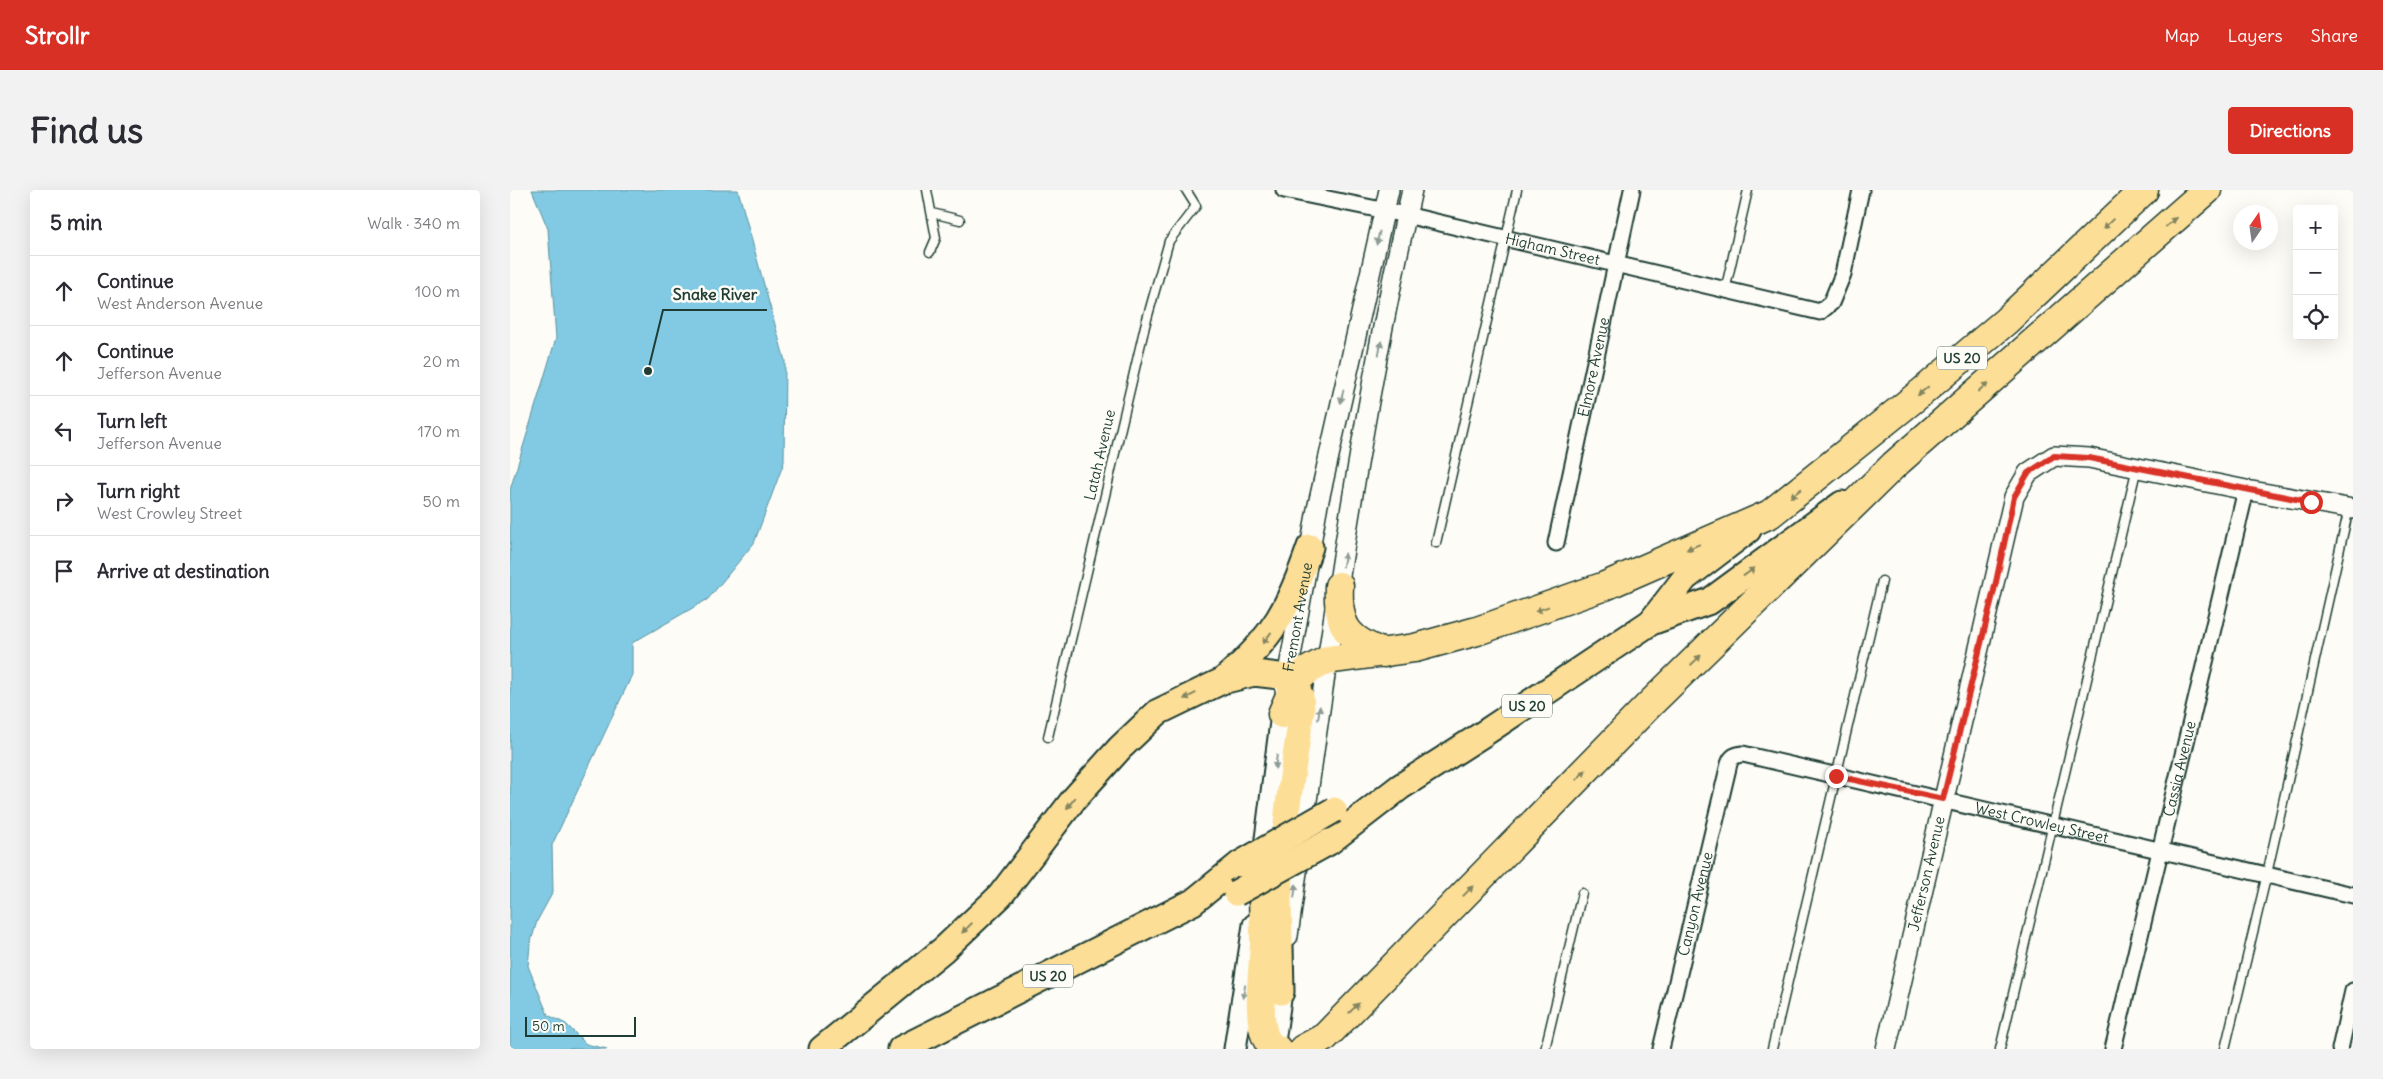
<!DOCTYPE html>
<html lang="en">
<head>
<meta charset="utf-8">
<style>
	:root { --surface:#fff; --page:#f2f2f3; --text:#2b2b33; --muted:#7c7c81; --line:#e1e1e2; --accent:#d93025 }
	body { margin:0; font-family:Delius,sans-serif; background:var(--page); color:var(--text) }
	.controls { position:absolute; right:15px; top:15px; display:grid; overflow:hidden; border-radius:5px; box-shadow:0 5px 20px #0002 }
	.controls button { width:45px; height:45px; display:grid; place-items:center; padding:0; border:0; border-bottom:1px solid var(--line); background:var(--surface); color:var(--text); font:25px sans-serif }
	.compass { position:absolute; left:1723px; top:15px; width:45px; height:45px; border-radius:50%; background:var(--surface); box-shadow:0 5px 20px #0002; rotate:13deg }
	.scale { position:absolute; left:15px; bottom:12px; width:111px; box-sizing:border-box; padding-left:5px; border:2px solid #1f3d34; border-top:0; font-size:14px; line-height:18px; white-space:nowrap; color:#1f3d34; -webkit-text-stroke:4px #fdfcf7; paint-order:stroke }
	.stop { position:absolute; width:15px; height:15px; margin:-11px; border:4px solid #d93025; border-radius:50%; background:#fff }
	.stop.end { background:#d93025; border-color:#fff; box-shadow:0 1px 5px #0008 }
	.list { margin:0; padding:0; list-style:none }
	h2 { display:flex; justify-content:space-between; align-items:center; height:65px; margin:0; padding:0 20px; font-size:21px }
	h2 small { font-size:16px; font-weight:400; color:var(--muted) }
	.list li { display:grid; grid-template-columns:32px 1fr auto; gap:15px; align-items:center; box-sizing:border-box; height:70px; padding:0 20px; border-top:1px solid var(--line) }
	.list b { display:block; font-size:19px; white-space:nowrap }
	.list p { margin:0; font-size:16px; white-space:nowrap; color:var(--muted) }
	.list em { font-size:16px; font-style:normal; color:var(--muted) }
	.icon { flex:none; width:28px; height:28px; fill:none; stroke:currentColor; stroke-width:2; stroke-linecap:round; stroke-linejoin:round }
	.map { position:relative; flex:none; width:1843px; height:859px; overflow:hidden; border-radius:5px }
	header { display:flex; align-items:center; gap:30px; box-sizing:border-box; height:70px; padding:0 25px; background:var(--accent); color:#fff }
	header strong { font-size:24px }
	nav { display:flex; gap:28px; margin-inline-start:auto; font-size:18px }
	.intro { display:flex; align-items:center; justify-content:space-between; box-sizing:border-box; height:120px; padding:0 30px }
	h1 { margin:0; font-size:35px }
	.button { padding:12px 22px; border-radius:5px; background:var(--accent); color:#fff; font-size:18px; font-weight:700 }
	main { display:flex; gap:30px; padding:0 30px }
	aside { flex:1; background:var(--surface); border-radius:5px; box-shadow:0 5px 20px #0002 }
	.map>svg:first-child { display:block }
	.water { fill:#82cae3; stroke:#5a929d }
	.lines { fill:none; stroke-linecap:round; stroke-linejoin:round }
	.service-casing { stroke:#1f3d34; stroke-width:11 }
	.minor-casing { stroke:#1f3d34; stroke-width:19 }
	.tertiary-casing { stroke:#1f3d34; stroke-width:22 }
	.secondary-casing { stroke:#1f3d34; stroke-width:25 }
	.trunk-casing { stroke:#1f3d34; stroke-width:29 }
	.motorway-casing { stroke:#1f3d34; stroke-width:31 }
	.service { stroke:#fdfcf7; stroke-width:8 }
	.minor { stroke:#fdfcf7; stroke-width:15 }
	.tertiary { stroke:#fdfcf7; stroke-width:19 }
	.secondary { stroke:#fdfcf7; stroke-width:21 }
	.trunk { stroke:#fdde96; stroke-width:25 }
	.motorway { stroke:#fdde96; stroke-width:28 }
	.trunk-bridge-casing { stroke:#1f3d34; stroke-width:29; stroke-linecap:butt }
	.trunk-bridge { stroke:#fdde96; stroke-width:25 }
	.oneway { fill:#838560 }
	.oneway2 { fill:#8e9c96 }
	.route { stroke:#d93025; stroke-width:6 }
	.labels { text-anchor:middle; stroke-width:5; stroke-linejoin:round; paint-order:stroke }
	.shield { fill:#fdfcf7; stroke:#62766e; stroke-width:1 }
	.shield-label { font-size:14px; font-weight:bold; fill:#1f3d34 }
	.street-label { font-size:15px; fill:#1f3d34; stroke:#fdfcf7 }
	.leader { fill:none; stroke:#1f3d34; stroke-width:2 }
	.callout-dot { fill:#1f3d34; stroke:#fdfcf7; stroke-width:2 }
	.callout-label { font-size:16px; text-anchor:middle; font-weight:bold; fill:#1f3d34; stroke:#fdfcf7; stroke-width:5; stroke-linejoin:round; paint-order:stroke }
</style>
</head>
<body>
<header>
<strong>Strollr</strong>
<nav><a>Map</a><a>Layers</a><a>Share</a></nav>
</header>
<div class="intro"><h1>Find us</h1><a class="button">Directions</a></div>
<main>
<aside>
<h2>5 min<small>Walk · 340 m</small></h2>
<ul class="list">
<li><svg class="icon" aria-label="ahead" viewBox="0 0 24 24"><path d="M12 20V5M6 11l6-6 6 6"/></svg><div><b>Continue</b><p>West Anderson Avenue</p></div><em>100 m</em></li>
<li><svg class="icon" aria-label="ahead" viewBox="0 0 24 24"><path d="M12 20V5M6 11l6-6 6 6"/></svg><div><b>Continue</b><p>Jefferson Avenue</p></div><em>20 m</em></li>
<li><svg class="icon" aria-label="left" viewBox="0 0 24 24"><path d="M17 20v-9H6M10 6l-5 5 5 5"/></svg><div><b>Turn left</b><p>Jefferson Avenue</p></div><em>170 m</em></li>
<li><svg class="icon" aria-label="right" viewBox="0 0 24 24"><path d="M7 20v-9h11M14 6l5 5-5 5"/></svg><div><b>Turn right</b><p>West Crowley Street</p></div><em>50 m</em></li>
<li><svg class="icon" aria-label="arrive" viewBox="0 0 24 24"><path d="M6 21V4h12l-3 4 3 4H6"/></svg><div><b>Arrive at destination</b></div></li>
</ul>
</aside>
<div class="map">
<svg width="1843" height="859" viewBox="0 0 1843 859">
	<rect width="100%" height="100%" fill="#fdfcf7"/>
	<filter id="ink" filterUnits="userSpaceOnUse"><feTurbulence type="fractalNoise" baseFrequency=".02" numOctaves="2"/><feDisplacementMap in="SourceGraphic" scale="10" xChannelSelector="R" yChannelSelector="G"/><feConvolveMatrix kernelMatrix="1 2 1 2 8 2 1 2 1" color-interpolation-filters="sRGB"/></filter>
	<g filter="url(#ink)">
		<polygon class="water" points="22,0 228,0 275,171 274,272 244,353 198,409 122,453 122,485 42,655 43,702 27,731 20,755 18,776 38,825 56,834 76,854 97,859 0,859 0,300 46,148 38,39"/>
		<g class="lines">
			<defs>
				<g id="service">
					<polyline points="417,0 426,48 420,62"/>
					<polyline points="422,23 450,30"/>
					<polyline points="1215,101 1238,0"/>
					<polyline points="926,353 1007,0"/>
					<polyline points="538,547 635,136 659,51 686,16 676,0"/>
					<polyline points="1035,859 1072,703"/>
					<polyline points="1262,859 1372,391"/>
					<polyline points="1490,859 1627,277"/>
					<polyline points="1715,859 1757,684 1839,318"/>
				</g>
				<g id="minor">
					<path id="s1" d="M774,0L896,25L1310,122L1321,113L1333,84L1351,0"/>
					<path id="s2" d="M1046,353L1122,0"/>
					<path id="s3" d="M1151,859L1218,578C1220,568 1223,565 1233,564L1843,705"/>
					<path id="s4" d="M1603,859L1736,300"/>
					<polyline points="1830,859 1843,801"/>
				</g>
				<g id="tertiary">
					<path id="s5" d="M775,500L807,319L879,0"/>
					<path d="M778,746C813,498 846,244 902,0"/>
					<path id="s6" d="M1376,859L1504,307L1518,283L1544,266L1579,268L1736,300L1843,319"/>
				</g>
				<g id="secondary">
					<polyline points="753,672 772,524"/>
					<polyline points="725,859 744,735"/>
					<polyline points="763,859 771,802"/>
				</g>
				<g id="trunk">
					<polyline points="1141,432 1175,388 1238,340"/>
					<path d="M717,487C764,447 780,415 800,357"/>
					<polyline points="819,652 890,597 973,544 1141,432 1200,411 1332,314"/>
					<polyline points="312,859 434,759 490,706 564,609 610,558 648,522 712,491 744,483 777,487 782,491 791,506 792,520 778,614 769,708 771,802"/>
					<polyline points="391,859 683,712 730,674"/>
				</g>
				<g id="motorway">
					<path d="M829,396C827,436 837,450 874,463"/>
					<polyline points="772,524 785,494 795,482 817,470 905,458 967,441 1095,396 1260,324 1412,202 1496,131 1634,0"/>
					<path d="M752,683C753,706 754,730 754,753C754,773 741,850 767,859"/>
					<polyline points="793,859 815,847 1139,515 1384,275 1697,0"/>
				</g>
			</defs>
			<use href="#service" class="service-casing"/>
			<use href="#minor" class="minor-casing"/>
			<use href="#tertiary" class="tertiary-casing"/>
			<use href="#secondary" class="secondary-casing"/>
			<use href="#trunk" class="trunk-casing"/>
			<use href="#motorway" class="motorway-casing"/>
			<use href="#service" class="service"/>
			<use href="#minor" class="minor"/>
			<use href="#tertiary" class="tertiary"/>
			<use href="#secondary" class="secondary"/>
			<use href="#trunk" class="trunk"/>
			<use href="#motorway" class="motorway"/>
			<defs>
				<g id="trunk-bridge">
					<polyline points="730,674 824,620"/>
					<polyline points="726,703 819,652"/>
				</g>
			</defs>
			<use href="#trunk-bridge" class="trunk-bridge-casing"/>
			<use href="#trunk-bridge" class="trunk-bridge"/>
		</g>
		<defs><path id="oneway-solid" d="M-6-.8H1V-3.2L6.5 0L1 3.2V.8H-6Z" transform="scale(1.25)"/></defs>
		<g class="oneway">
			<use href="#oneway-solid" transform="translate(1661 32) rotate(-41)"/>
			<use href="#oneway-solid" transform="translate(1598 34) rotate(136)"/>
			<use href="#oneway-solid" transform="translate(1473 197) rotate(-41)"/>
			<use href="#oneway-solid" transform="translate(1413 201) rotate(140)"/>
			<use href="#oneway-solid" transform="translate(1286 303) rotate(142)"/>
			<use href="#oneway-solid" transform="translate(1183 357) rotate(157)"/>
			<use href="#oneway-solid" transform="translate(1239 382) rotate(-36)"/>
			<use href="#oneway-solid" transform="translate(1032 419) rotate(160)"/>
			<use href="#oneway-solid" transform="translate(757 448) rotate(126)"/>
			<use href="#oneway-solid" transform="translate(1186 470) rotate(-44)"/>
			<use href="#oneway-solid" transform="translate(680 506) rotate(154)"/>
			<use href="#oneway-solid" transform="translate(1071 585) rotate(-46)"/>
			<use href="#oneway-solid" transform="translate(561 613) rotate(128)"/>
			<use href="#oneway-solid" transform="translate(958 701) rotate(-46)"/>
			<use href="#oneway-solid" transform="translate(457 738) rotate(136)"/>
			<use href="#oneway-solid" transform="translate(844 818) rotate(-45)"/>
		</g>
		<g class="oneway2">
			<use href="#oneway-solid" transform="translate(868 48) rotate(103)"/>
			<use href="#oneway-solid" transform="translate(870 158) rotate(-80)"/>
			<use href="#oneway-solid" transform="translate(832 206) rotate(103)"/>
			<use href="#oneway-solid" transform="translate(834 370) rotate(-80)"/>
			<use href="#oneway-solid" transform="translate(809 523) rotate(-82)"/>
			<use href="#oneway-solid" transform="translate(766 572) rotate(97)"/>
			<use href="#oneway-solid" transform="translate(785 701) rotate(-82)"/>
			<use href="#oneway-solid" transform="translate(734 802) rotate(99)"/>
		</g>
	</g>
	<g class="lines" filter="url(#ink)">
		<polyline class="route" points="1326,586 1433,609 1486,392 1504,307 1518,283 1544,266 1579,268 1801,312"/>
	</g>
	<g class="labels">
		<g class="shield">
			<rect x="1427" y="156.5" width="50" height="23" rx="4"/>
			<rect x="992" y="504.5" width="50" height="23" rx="4"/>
			<rect x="513" y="774.5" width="50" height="23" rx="4"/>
		</g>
		<g class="shield-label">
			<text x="1452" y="173">US 20</text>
			<text x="1017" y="521">US 20</text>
			<text x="538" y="791">US 20</text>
		</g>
		<g class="street-label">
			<text dy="5" stroke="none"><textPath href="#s1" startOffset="275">Higham Street</textPath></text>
			<text dy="5" stroke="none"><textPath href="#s2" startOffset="180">Elmore Avenue</textPath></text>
			<text transform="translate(590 265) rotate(-77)" y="5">Latah Avenue</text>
			<text dy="5" stroke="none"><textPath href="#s5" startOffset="74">Fremont Avenue</textPath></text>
			<text dy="5" stroke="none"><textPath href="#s4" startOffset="288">Cassia Avenue</textPath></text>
			<text dy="5" stroke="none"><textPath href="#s3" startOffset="618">West Crowley Street</textPath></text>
			<text dy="5" stroke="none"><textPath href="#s6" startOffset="180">Jefferson Avenue</textPath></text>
			<text dy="5" stroke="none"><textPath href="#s3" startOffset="149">Canyon Avenue</textPath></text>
		</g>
	</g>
	<path class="leader" d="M138 181L153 120H257"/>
	<circle class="callout-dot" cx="138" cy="181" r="5"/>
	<g class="callout-label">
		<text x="205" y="110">Snake River</text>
	</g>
</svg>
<div class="controls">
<button>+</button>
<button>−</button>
<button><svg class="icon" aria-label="locate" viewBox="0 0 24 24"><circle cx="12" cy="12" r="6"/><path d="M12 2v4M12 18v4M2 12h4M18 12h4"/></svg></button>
</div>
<svg class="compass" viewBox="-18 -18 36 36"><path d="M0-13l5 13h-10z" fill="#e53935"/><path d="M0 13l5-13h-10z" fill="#7c7c81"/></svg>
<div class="scale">50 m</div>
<div class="stop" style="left:1801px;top:312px"></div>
<div class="stop end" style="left:1326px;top:586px"></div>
</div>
</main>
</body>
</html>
